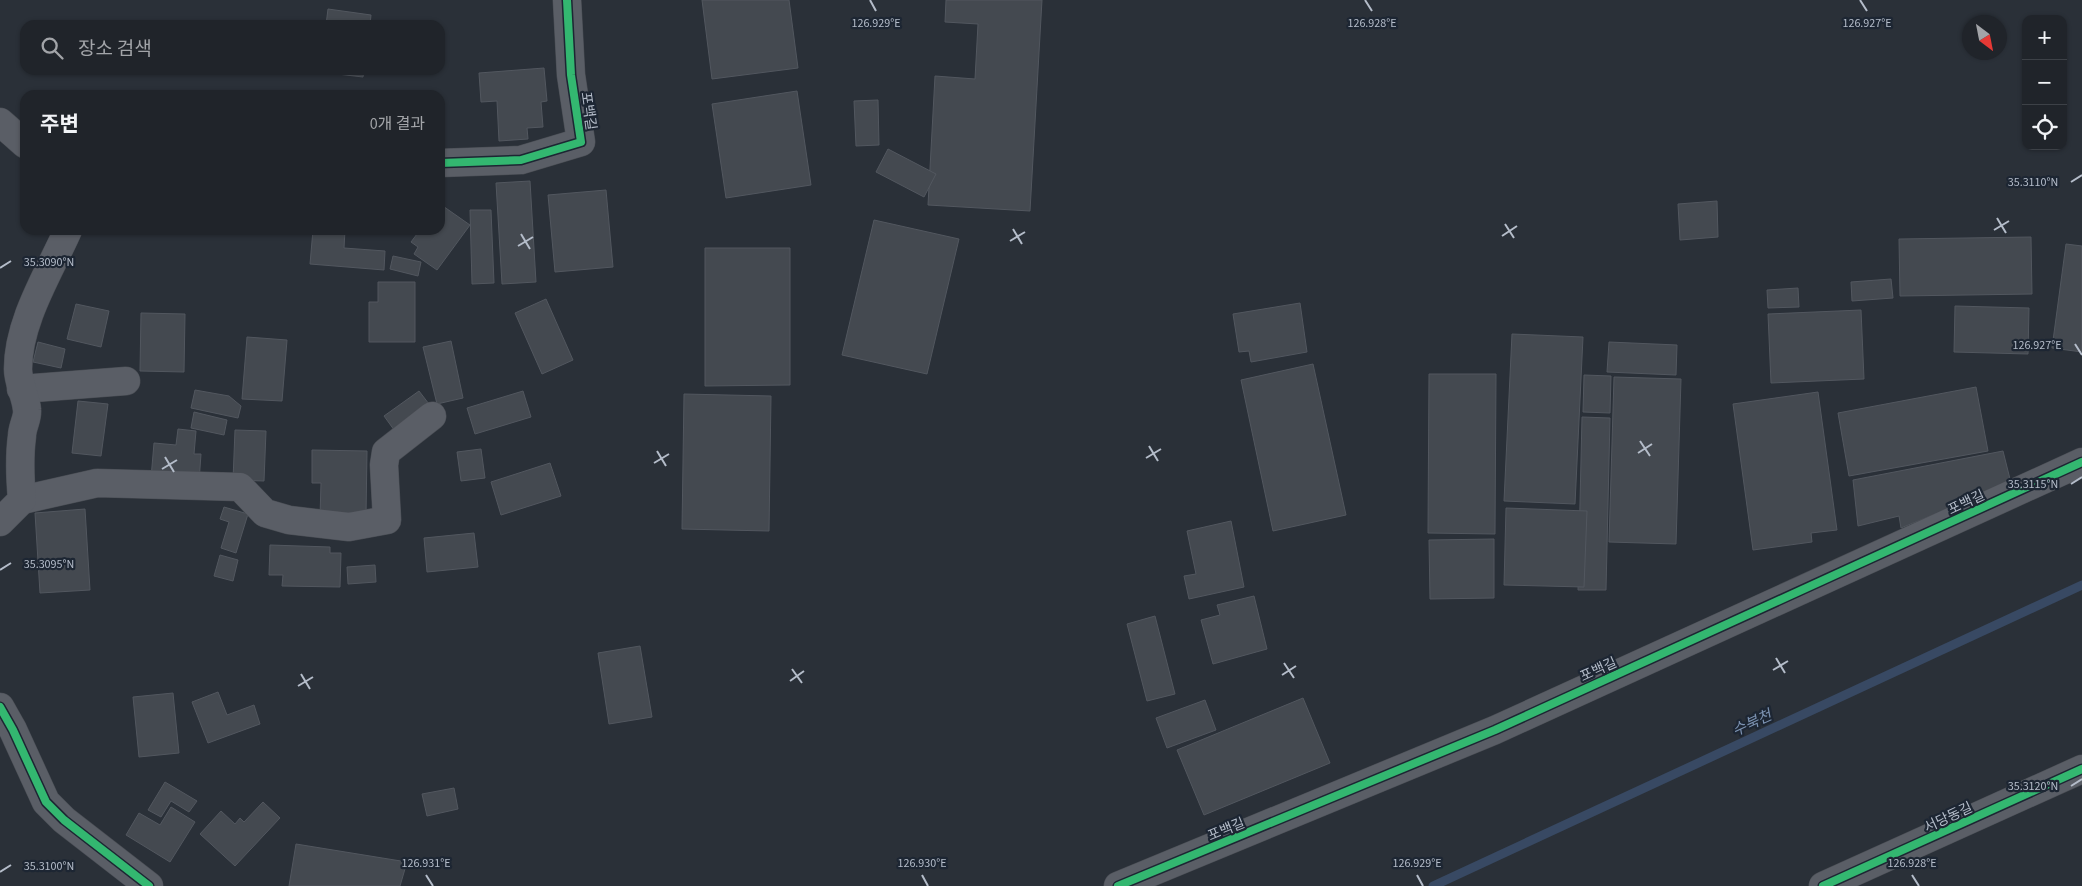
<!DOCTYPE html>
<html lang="ko">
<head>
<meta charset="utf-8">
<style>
	:root { --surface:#20242a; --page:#2d3036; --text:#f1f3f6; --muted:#a2a4a8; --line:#3d4147 }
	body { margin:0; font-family:"Source Sans 3","Noto Sans KR",sans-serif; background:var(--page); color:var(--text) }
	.controls { position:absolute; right:15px; top:15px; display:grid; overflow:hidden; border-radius:10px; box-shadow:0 1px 4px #0004 }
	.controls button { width:45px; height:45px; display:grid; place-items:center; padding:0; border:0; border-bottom:1px solid var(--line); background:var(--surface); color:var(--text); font:25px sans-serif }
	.compass { position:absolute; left:1962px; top:15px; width:45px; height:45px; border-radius:50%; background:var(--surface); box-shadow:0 1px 4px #0004; rotate:148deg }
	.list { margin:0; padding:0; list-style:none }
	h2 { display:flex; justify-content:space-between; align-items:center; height:65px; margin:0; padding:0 20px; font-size:21px }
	h2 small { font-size:16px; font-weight:400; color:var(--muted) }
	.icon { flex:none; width:28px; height:28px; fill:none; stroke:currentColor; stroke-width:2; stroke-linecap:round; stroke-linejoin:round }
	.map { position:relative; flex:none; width:2082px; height:886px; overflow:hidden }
	.search { position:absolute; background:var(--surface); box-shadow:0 1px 4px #0004; left:20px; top:20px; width:425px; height:55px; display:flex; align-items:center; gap:12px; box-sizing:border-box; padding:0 18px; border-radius:15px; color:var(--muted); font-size:19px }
	.panel { position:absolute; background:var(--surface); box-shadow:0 1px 4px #0004; left:20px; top:90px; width:425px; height:145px; border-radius:15px }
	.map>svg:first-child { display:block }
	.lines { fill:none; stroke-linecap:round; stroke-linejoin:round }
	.stream { stroke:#384963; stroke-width:9 }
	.building { fill:#444950; stroke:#52575f }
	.minor-casing { stroke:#484c53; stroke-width:29 }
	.minor { stroke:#5a5e66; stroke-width:28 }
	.cycleway-casing { stroke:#1d2633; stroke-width:11 }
	.cycleway { stroke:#33b770; stroke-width:8 }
	.ticks { fill:none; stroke:#b4bcc9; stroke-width:2 }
	.labels { text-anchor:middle; stroke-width:4.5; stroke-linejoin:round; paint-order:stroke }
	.street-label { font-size:14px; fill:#b4bcc9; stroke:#1d2633 }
	.water-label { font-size:15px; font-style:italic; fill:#7c92b1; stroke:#1d2633 }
	.ticks-label { font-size:12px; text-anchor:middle; fill:#b4bcc9; stroke:#1d2633; stroke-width:4.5; stroke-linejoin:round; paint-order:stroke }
</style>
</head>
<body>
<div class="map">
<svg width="2082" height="886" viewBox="0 0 2082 886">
	<rect width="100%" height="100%" fill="#2a3038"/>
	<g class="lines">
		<polyline class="stream" points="1433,886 2082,585"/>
	</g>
	<g class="building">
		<polygon points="702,0 789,0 798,68 712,79"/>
		<polygon points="946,0 1042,0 1030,211 928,205 935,76 975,79 978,24 945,22"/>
		<polygon points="328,9 371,15 370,25 326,25"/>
		<polygon points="544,68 547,101 541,102 543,127 527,128 528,139 499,141 497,101 481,102 479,73"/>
		<polygon points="320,70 364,70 363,77 320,72"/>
		<polygon points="797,91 811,185 726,198 712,104"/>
		<polygon points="878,100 879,145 856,146 854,101"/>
		<polygon points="888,149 936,174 924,197 876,172"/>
		<polygon points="530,181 536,282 502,284 496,183"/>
		<polygon points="606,190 613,267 555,272 548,195"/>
		<polygon points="1717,201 1718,237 1680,240 1678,204"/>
		<polygon points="440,204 470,225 437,270 414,254 418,247 411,242 420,230 440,230"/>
		<polygon points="470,210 491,210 494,283 472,284"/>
		<polygon points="874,220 959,239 927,374 842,355"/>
		<polygon points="313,230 345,230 344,248 385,251 384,270 310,264"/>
		<polygon points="2031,237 2032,294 1900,296 1899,239"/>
		<polygon points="2066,244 2082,246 2082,352 2052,348"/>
		<polygon points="705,248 790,248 790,385 705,386"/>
		<polygon points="393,256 421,262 418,276 390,269"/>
		<polygon points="1891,279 1893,298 1852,301 1851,282"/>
		<polygon points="378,282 415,282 415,342 369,342 369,302 378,302"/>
		<polygon points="1798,288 1799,307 1768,308 1767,290"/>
		<polygon points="546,299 573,360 542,374 515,313"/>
		<polygon points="1300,303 1307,352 1251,362 1249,351 1239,352 1233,314"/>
		<polygon points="76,304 109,311 101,347 67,339"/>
		<polygon points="1955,306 2029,308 2028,354 1954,352"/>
		<polygon points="1861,310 1864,379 1771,383 1768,314"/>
		<polygon points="141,313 185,314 184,372 140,371"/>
		<polygon points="1512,334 1583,337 1575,504 1504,501"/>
		<polygon points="247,337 287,340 282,401 242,399"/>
		<polygon points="451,341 463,398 437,404 423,347"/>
		<polygon points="38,342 65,349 61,368 33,362"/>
		<polygon points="1609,342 1677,345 1676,375 1607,372"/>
		<polygon points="1313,364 1346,515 1273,531 1241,380"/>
		<polygon points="1429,374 1496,374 1495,534 1428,533"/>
		<polygon points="1584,375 1611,376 1610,413 1583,412"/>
		<polygon points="1614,377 1681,379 1676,544 1609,542"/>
		<polygon points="1976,387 1988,451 1849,476 1838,413"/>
		<polygon points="195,390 229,396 241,406 238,418 191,408"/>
		<polygon points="419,391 432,408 397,434 384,416"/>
		<polygon points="523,391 531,417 475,434 467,408"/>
		<polygon points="1818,392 1837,530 1811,533 1812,542 1753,550 1733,404"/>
		<polygon points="684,394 771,396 769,531 682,529"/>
		<polygon points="78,401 108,404 101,456 72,453"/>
		<polygon points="194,412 227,420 224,435 191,428"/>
		<polygon points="1582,417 1610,418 1606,590 1578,590"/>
		<polygon points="178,429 196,431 194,454 201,454 199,482 151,478 154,443 176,445"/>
		<polygon points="235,430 266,431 264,481 233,480"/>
		<polygon points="481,449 485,478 461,481 457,452"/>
		<polygon points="312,450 367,451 366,517 320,517 321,483 312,483"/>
		<polygon points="2003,451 2011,483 1901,528 1899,516 1858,526 1853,480"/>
		<polygon points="550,463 561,496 501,515 491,482"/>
		<polygon points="224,507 248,514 236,553 221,548 229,522 220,519"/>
		<polygon points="1506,508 1587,511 1584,587 1504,585"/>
		<polygon points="85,509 90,590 40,593 35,513"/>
		<polygon points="1231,521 1244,587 1189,599 1184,576 1196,574 1187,531"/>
		<polygon points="474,533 478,567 427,572 424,538"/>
		<polygon points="1494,539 1494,598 1430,599 1429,540"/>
		<polygon points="270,545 330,547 330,553 341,553 340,587 282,586 283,575 269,575"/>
		<polygon points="220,555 238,560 233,581 214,576"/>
		<polygon points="375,565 376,582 348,584 347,567"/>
		<polygon points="1254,596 1267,649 1213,664 1201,620 1220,615 1217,605"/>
		<polygon points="1155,616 1175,694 1147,701 1127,624"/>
		<polygon points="640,646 652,717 609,724 598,653"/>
		<polygon points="218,692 227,715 254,705 260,724 208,743 192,702"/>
		<polygon points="173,693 179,753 139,757 133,697"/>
		<polygon points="1303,698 1330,763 1204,815 1177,750"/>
		<polygon points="1205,700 1216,730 1167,748 1156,718"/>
		<polygon points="165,782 197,801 189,812 171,801 161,817 148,810"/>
		<polygon points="454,788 458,809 427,816 422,794"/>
		<polygon points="263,802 280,818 235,866 200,834 221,811 235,824 240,818 244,822"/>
		<polygon points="171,807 195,822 170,862 126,835 139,813 160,825"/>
		<polygon points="296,844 407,862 400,886 289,886"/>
	</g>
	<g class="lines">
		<defs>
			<g id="minor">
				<polyline points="0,122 25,144"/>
				<polyline points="440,163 521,160 581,142 571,75 567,0"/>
				<polyline points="21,389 126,381"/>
				<polyline points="22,500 97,483 240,487 265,513 289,520 349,527 387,520 384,465 386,452 432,416"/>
				<path d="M0,522L22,500C20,478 19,458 22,436C22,427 28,418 27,410C26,396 18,383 18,369C18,321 49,273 68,230"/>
				<polyline points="0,707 13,730 46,802 64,820 149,886"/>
				<polyline points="1118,886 1495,730 2082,462"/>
				<polyline points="1823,886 2082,769"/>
			</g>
		</defs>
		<use href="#minor" class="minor-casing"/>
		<use href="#minor" class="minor"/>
		<defs>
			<g id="cycleway">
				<polyline points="440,163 521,160 581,142 571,75 567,0"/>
				<polyline points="0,707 13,730 46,802 64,820 149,886"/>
				<polyline points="1118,886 1495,730 2082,462"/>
				<polyline points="1823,886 2082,769"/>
			</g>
		</defs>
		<use href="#cycleway" class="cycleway-casing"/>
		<use href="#cycleway" class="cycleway"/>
	</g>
	<path class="ticks" d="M870,0L876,11M1365,0L1372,11M1860,0L1867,11M2071,182L2082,175M1997,218L2006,233M1505,224L1514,238M1013,229L1022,244M1994,230L2009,221M521,234L530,249M1502,236L1517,226M1010,241L1025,232M518,246L533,237M0,268L11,261M2075,344L2082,355M1640,441L1650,456M1149,446L1158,461M657,451L666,466M1638,453L1652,444M165,457L174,472M1146,458L1161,449M654,463L669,454M162,469L177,460M2071,484L2082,477M0,570L11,563M1776,658L1785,673M1284,663L1294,678M792,669L802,683M1773,670L1788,661M301,674L310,689M1282,675L1296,666M790,681L804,671M298,686L313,677M2071,786L2082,779M0,872L11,865M426,875L433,886M922,875L928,886M1417,875L1423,886M1912,875L1919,886"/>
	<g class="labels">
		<g class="street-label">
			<text transform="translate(589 111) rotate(82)" y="5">포백길</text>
			<text transform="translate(1966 502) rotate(-25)" y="5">포백길</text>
			<text transform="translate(1598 669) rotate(-24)" y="5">포백길</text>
			<text transform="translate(1948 817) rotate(-25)" y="5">서당동길</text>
			<text transform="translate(1226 829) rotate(-22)" y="5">포백길</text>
		</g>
		<g class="water-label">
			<text transform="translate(1752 723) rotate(-25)" y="5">수북천</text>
		</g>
	</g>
	<g class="ticks-label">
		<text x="876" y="27">126.929°E</text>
		<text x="1372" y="27">126.928°E</text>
		<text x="1867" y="27">126.927°E</text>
		<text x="2033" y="186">35.3110°N</text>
		<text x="49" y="266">35.3090°N</text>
		<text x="2037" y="349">126.927°E</text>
		<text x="2033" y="488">35.3115°N</text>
		<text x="49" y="568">35.3095°N</text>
		<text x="2033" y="790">35.3120°N</text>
		<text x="426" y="867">126.931°E</text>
		<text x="922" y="867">126.930°E</text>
		<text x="1417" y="867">126.929°E</text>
		<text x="1912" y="867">126.928°E</text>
		<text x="49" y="870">35.3100°N</text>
	</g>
</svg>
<div class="controls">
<button>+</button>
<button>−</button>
<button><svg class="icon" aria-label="locate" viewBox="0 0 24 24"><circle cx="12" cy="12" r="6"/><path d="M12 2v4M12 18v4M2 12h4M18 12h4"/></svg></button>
</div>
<svg class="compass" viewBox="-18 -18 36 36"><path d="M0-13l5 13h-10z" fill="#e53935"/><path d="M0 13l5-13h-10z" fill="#a2a4a8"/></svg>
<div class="search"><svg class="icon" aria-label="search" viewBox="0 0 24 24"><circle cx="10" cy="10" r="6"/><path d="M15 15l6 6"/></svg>장소 검색</div>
<section class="panel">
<h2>주변<small>0개 결과</small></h2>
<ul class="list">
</ul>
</section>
</div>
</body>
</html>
